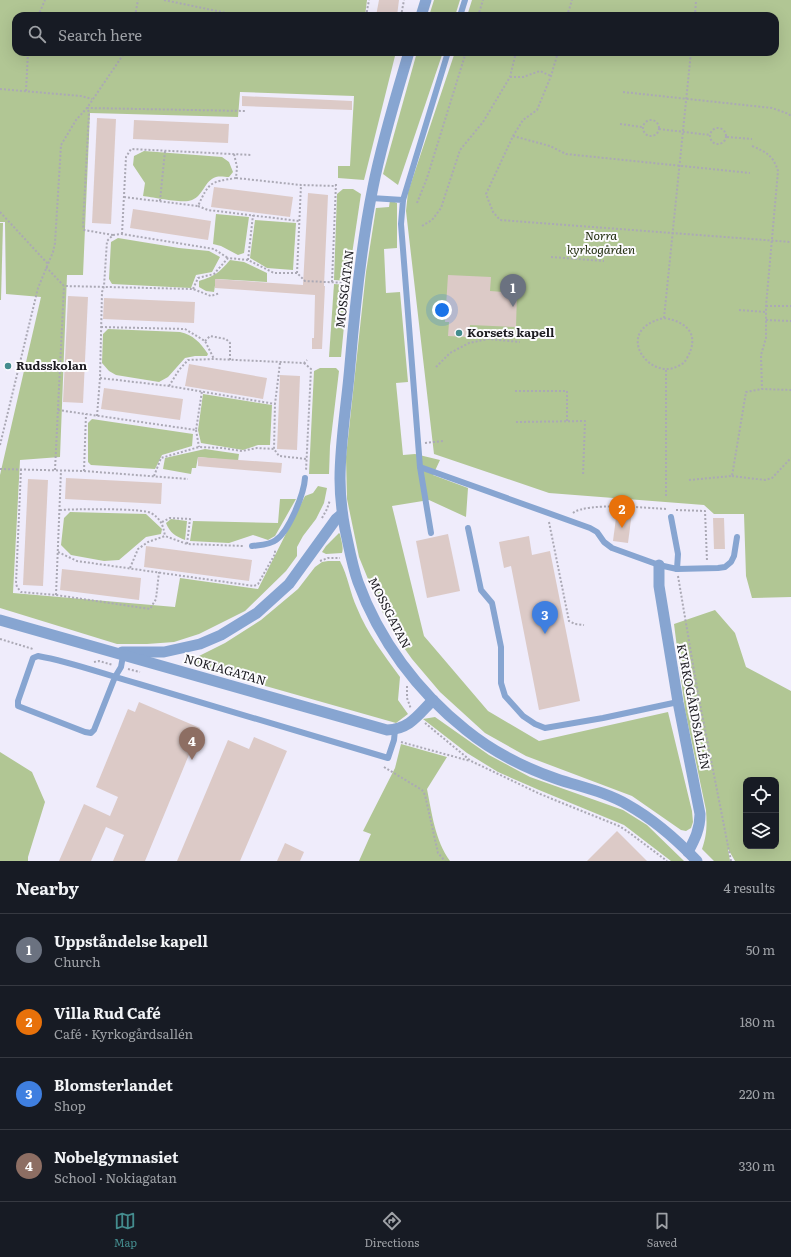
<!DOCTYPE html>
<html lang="en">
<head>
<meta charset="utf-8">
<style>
	:root { --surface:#171b24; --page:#20242c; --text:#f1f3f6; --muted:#9ea1a6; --line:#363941; --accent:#448c8e }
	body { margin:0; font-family:Literata,serif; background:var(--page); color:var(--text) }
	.controls { position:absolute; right:12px; bottom:12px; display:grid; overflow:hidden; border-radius:8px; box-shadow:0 4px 16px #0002 }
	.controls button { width:36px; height:36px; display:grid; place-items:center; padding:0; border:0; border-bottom:1px solid var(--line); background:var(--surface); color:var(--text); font:20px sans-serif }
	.you { position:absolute; left:442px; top:310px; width:14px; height:14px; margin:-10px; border:3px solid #fff; border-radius:50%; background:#1a73e8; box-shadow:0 0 0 6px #1a73e833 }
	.badge { display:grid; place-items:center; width:26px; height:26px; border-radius:50%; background:var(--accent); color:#fff; font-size:13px; font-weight:700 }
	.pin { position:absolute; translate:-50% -33px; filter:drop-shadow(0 1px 2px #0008) }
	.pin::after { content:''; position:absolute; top:21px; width:14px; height:12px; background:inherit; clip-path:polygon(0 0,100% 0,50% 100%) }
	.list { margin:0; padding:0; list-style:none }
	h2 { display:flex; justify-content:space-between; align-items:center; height:52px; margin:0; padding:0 16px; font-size:17px }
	h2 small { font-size:13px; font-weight:400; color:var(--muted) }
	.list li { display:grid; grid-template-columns:26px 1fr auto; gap:12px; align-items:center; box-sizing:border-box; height:72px; padding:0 16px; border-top:1px solid var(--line) }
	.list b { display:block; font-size:15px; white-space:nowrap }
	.list p { margin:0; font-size:13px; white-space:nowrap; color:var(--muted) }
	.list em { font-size:13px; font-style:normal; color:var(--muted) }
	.icon { flex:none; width:22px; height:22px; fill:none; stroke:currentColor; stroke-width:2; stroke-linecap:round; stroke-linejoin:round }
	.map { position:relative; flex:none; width:791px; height:861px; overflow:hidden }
	.search { position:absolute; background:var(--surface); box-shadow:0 4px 16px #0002; left:12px; right:12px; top:12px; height:44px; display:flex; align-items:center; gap:10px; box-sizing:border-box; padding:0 14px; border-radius:12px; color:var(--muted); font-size:15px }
	.sheet { height:340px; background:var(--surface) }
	nav { display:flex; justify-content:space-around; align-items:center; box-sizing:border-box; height:56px; border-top:1px solid var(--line); background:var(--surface); font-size:11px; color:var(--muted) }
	nav a { display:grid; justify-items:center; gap:2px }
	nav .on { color:var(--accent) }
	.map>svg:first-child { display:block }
	.green { fill:#b1c694; fill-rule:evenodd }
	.building { fill:#dccac7 }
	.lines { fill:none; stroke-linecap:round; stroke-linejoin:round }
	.path { stroke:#aba9b5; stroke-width:2; stroke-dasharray:2 2; stroke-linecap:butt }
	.service { stroke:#87a5d1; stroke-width:6 }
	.minor { stroke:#87a5d1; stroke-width:11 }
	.tertiary { stroke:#87a5d1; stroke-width:11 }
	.poi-dot { fill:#448c8e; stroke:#fcfbfe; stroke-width:1.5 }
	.labels { text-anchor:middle; stroke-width:4; stroke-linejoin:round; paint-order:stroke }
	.park-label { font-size:12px; font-style:italic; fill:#232f10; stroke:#fcfbfe }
	.street-label { font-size:12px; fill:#1d1c21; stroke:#fcfbfe }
	.poi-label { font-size:12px; font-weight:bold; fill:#1d1c21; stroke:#fcfbfe; text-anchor:start }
</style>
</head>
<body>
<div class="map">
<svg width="791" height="861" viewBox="0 0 791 861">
	<rect width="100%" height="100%" fill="#efecfb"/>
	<g class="green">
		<polygon points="0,0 367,0 365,16 16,16 16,52 396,52 364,180 338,178 338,166 350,166 354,96 240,92 238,117 90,113 83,275 67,275 60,457 20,460 13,593 175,607 180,578 258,589 305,496 313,493 318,486 327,488 324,503 316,519 303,536 297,547 297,556 286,571 245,611 199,634 174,642 147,644 117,644 0,608 0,475 41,297 6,294 5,222 0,222"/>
		<polygon points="434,0 460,0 455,16 429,16"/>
		<polygon points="472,0 791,0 791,597 752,598 746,576 744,514 714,514 704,505 549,493 434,454 406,211 408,192 455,52 775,52 775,16 467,16"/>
		<polygon points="417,52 443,52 398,185 383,174"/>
		<path d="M144,151L222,157L229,162L233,172L229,177C225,177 220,176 216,177C205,180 203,196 192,200C183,204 153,197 143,196L145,183L133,165L134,156Z"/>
		<polygon points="343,189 353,189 361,194 348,281 334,280 337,194"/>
		<polygon points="390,200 397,203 397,248 384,249 386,293 400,292 408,382 396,383 403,455 415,454 440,460 433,475 468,488 466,517 429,500 392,506 424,636 488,711 539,741 668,712 692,811 693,822 691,828 686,831 681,830 632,796 526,756 485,733 440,692 412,659 392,631 377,601 359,557 347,499 346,457 366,272 376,208 389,207"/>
		<polygon points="216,214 249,217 244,253 238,255 221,246 213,244"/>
		<polygon points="255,220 296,223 293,270 267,268 250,258"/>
		<polygon points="0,223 3,223 1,300 0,300"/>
		<polygon points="118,238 179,248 209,251 220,257 212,272 196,275 191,288 112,284 109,279 111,242"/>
		<path d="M230,260L244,262L267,273V282L216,279L214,292L206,291L199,287V281C215,276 219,273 230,260Z"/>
		<polygon points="334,284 348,285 341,357 329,357"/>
		<path d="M108,329L180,332C193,335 200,342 208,354L207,356H195L185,358L168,377L159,382L116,375L109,371L102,363L103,334Z"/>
		<polygon points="320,368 336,368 339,371 330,446 329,474 309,474 314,371"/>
		<polygon points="203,394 272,405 270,445 258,445 243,450 201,443 198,430"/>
		<polygon points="92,419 193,434 192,446 162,455 155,469 91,465 88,462 88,423"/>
		<polygon points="205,449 239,454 238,461 198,457 196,468 192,468 191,474 163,469 165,458"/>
		<polygon points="280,499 296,499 275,536 268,540 253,535 229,543 190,541 193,521 278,523"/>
		<polygon points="70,512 146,514 162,529 161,534 146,537 119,560 104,561 71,555 61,545 64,518"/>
		<path d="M171,519L187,521L185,540C175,536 170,533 166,523Z"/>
		<path d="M339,533L340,534C341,540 344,548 342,553L326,554L322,552L326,546Z"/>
		<path d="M328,561H340C348,576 350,593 357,608C367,633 384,655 400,677L398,700L408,714L396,723L192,665L199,656L225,643L261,620L298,589L315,567L322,562Z"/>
		<path d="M715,610L735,633L746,667L791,691V861H735L728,849L730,861H714L702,849C707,835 707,825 706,810L685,710L674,624ZM746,780H776V846H746Z"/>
		<polygon points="435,717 489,755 530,777 623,810 647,825 684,861 671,861 624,825 539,790 498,772 467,753 423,719"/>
		<path d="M401,744L447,757L427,789C432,814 435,840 450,861H359L371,834L363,831L395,768Z"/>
		<polygon points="0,752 32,772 45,802 28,857 28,861 0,861"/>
	</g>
	<g class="building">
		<polygon points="379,0 399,0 397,16 376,16"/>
		<polygon points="242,96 352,101 352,110 242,106"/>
		<polygon points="97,118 116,119 111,224 92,223"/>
		<polygon points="134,120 229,124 228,143 133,139"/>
		<polygon points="214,187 293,197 290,217 211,207"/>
		<polygon points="308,193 328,195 324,286 325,286 322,349 312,349 312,338 314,338 315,295 215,288 215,279 303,285"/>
		<polygon points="133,209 211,221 208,240 130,228"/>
		<polygon points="448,275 491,277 490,291 517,293 516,327 470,325 469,337 448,336 449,322 445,322"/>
		<polygon points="68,296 88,297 83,403 63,402"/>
		<polygon points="104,298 195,302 194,323 103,319"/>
		<polygon points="189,364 267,378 263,399 185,386"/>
		<polygon points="280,375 300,376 297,450 277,449"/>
		<polygon points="104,388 183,399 180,420 101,409"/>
		<polygon points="198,457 282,463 281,473 198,466"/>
		<polygon points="66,478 162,483 161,504 65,499"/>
		<polygon points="28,479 48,480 43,586 23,585"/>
		<polygon points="617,510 632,512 628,543 613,541"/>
		<polygon points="713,518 724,518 725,549 714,549"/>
		<polygon points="448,534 460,591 427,598 416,541"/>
		<polygon points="529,536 532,555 550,551 580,701 539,710 511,566 504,568 499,542"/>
		<polygon points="146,546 252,560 249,581 144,567"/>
		<polygon points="62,569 141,578 139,600 60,590"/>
		<polygon points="139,702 200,728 145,861 113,861 124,835 106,827 91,861 59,861 84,804 110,816 118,797 96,787 128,709 135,712"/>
		<polygon points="254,737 287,751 240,861 177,861 228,740 249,749"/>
		<polygon points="617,831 647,861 587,861"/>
		<polygon points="285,843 304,852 300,861 277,861"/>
	</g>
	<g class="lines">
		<g class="path">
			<polyline points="164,0 241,16"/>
			<polyline points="38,16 45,0"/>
			<polyline points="135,16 138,0"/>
			<polyline points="366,16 369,0"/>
			<polyline points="401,16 404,0"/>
			<polyline points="478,16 483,0"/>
			<polyline points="567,16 572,0"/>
			<polyline points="695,16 696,0"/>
			<polyline points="558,52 551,76 537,110 523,120 513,136 486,194 493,212 500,220 791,242"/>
			<polyline points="510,77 523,77 540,71 551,76"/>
			<polyline points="0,89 81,96 92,99"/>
			<polyline points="26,91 28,52"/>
			<polyline points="623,92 772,108 789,114 791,117"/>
			<circle cx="651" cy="128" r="8"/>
			<polyline points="620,124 642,127"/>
			<circle cx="718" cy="136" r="8"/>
			<polyline points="659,129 710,135"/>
			<polyline points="513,136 550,146 566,154 750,173"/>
			<polyline points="727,137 752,139"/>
			<path d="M752,146C766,152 773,155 778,171L766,306V338L761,355L762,389"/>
			<polyline points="236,178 301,185 336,186"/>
			<path d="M124,197L198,206C209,182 210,182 236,178L237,167L234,154"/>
			<polyline points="160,201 165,151"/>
			<polyline points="417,203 427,178 466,52"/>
			<polyline points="198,206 208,210 299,221"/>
			<polyline points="0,212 48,264"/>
			<polyline points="422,226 432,220 441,208 460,150 483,122 510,77 516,52"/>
			<polyline points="122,234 126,157 131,149 252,155"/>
			<polyline points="113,235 84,230 83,225 89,112 87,108 246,111"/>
			<polyline points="551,257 604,261"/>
			<polyline points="248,260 253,215"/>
			<polyline points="46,267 64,286 193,289 211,296 220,293"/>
			<polyline points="297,273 301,185"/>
			<polyline points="332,282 336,183"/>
			<polyline points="193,289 198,278 214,274 228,258 248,260 274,273 297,273 305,281 347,283"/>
			<polyline points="766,306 791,306"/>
			<polyline points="739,310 766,312"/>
			<polyline points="664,318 691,52"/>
			<path d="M664,318C688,322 700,335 687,358C685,362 683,364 678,366C650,382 611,330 664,318Z"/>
			<polyline points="766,320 791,321"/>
			<polyline points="101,327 185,329 205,341 214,359"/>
			<polyline points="205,341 210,336 226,339 230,343 230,360"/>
			<polyline points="280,363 275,404 274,449 279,456 307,459"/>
			<polyline points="304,363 311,369 306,471"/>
			<polyline points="436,367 450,353 469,343 488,339 520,342"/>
			<polyline points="666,370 666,496"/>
			<polyline points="100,378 169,386 275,404"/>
			<polyline points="169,386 179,370 188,360 214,359 304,363 307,360"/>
			<polyline points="515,391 567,391 567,422"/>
			<polyline points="58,410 196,430 202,391"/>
			<polyline points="97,416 100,378 102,292 104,286 107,241 113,235 122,234 214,249 228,258"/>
			<polyline points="516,422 585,421 583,476"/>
			<polyline points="196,430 199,447"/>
			<polyline points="425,443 443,441"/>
			<polyline points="0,445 38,288 53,252 55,243 61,145 76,120 87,108 125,52"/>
			<polyline points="0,469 84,471 188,479"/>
			<polyline points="21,469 16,583 17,587 21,592 56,595 150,609 156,599 159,572"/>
			<polyline points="55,470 64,286"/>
			<polyline points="84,471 86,414"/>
			<polyline points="154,476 161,458 199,447 222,448 242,451 257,448 274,449"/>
			<polyline points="732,476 765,480 772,478 791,458"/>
			<polyline points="689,480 732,476 746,392 762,389 791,390"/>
			<path d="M60,510C73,509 143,508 151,513C161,519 163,525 165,536"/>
			<polyline points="676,510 705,511 707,561"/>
			<path d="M573,513C587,502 647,508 667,509"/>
			<polyline points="322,518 327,509 330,500"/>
			<polyline points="162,522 170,518 190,519 187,544"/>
			<polyline points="549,522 569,621 575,624 584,625"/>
			<polyline points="58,552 77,561 254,586 258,584 275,554 275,550"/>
			<polyline points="320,561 328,558 340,558"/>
			<polyline points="130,568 138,549 148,542 165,536 187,544 244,546"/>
			<polyline points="678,576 698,694 731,861"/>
			<polyline points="56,595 61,470"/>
			<polyline points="0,639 33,649"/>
			<polyline points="94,662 99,661 113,665"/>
			<polyline points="128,669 140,672"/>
			<polyline points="407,686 407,698 411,709"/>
			<polyline points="425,723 471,761 540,794 619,826 627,831 667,861"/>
			<polyline points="401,742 470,761"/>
			<polyline points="384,767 422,790 425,795 438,853 445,861"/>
		</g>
		<g class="service">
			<polyline points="460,16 465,0"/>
			<polyline points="371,198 403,200 401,224 420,467 590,528 597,532 604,542 612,548 659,565 677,569 718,568 725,567 731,562 734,556 737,537"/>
			<polyline points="403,200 448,52"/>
			<polyline points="420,467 431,533"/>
			<polyline points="671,517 678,554 677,569"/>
			<polyline points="468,528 481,590 492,603 501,647 501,683 505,696 523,716 535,724 545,728 603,718 678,702"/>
			<path d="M252,546C259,545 270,545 276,540C289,531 304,494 305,478"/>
			<path d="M123,656L121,667L115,677L94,730L91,733L85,732L18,706V701L33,658L38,656C72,662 106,675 139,684L388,758L394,740L395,730"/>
		</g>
		<g class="minor">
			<path d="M659,565V586L678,702L700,814C700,829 695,839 688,852"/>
			<polyline points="122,652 164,652 200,644 221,635 257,613 289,584 336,519 342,514"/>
		</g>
		<g class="tertiary">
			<polyline points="421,16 426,0"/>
			<path d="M409,52C396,96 382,141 373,187C361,246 355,305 350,365C347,403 340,441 340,479C340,496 342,513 345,529C349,547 352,565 358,582C379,640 418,692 466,730C492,751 525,768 557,779C581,787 606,792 628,805C653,819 677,840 697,861"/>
			<path d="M0,620L387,730C410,729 418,715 433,700"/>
		</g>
	</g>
	<g class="poi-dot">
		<circle cx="459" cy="333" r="4"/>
		<circle cx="8" cy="366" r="4"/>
	</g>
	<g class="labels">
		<g class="park-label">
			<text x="601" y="240">Norra<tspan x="601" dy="14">kyrkogården</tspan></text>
		</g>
		<g class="street-label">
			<text transform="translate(345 289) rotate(-83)" y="4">MOSSGATAN</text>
			<text transform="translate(389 613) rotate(63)" y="4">MOSSGATAN</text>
			<text transform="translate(225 670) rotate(16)" y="4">NOKIAGATAN</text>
			<text transform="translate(693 707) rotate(79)" y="4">KYRKOGÅRDSALLÉN</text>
		</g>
		<g class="poi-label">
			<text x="467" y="337">Korsets kapell</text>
			<text x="16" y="370">Rudsskolan</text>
		</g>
	</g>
</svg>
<div class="controls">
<button><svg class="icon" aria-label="locate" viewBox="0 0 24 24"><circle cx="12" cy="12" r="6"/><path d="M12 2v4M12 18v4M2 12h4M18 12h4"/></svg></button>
<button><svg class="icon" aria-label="layers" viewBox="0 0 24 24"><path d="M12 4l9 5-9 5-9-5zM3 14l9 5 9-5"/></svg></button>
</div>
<div class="you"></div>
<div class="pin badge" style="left:513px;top:307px;background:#6b7280">1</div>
<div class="pin badge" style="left:622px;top:528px;background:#e8710a">2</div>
<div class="pin badge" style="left:545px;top:634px;background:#3f7fe0">3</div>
<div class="pin badge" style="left:192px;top:760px;background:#8d6e63">4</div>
<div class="search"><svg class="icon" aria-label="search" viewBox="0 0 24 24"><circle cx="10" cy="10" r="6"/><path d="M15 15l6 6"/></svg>Search here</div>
</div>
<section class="sheet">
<h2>Nearby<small>4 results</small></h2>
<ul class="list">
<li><span class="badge" style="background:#6b7280">1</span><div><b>Uppståndelse kapell</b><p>Church</p></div><em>50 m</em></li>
<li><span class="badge" style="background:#e8710a">2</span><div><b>Villa Rud Café</b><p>Café · Kyrkogårdsallén</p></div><em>180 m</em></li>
<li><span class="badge" style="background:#3f7fe0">3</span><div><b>Blomsterlandet</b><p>Shop</p></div><em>220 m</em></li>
<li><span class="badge" style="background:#8d6e63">4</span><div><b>Nobelgymnasiet</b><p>School · Nokiagatan</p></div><em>330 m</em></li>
</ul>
</section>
<nav>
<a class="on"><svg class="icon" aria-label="map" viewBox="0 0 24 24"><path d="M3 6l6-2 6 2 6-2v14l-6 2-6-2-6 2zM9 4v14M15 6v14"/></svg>Map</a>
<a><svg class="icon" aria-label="directions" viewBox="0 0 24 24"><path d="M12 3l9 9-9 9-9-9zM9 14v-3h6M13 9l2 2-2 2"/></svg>Directions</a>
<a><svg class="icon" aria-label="saved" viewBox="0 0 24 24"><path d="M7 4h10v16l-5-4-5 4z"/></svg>Saved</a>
</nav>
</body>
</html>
